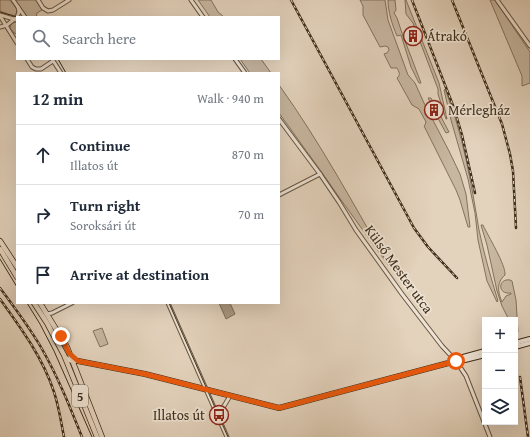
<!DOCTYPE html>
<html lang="en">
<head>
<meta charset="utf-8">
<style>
	:root { --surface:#fff; --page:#f2f2f3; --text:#1f2937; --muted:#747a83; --line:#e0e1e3 }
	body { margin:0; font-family:"Gentium Book Plus",serif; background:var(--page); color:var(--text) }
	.controls { position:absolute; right:12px; bottom:12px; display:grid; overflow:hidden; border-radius:0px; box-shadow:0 4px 16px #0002 }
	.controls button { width:36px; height:36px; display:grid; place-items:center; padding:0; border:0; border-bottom:1px solid var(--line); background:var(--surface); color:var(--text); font:20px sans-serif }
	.stop { position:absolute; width:12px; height:12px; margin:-9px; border:3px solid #ea580c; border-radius:50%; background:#fff }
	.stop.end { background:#ea580c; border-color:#fff; box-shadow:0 1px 4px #0008 }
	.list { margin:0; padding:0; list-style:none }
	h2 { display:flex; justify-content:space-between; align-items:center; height:52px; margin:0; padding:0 16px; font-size:17px }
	h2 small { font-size:13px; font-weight:400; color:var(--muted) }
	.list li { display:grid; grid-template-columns:26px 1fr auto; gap:12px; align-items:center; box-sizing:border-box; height:60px; padding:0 16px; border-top:1px solid var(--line) }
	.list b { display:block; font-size:15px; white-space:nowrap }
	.list p { margin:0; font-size:13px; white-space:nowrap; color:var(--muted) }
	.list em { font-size:13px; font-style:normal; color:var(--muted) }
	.icon { flex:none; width:22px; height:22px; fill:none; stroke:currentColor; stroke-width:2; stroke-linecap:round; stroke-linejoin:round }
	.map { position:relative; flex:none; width:530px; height:437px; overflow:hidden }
	.search { position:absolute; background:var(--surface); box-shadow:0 4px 16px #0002; left:16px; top:16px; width:264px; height:44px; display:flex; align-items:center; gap:10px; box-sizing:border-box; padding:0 14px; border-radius:0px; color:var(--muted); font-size:15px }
	.panel { position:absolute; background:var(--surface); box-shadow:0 4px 16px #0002; left:16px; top:72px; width:264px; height:232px; border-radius:0px }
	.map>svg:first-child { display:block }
	.green { fill:#c7b6a0; stroke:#83725c }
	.water { fill:#ab9a85; stroke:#806f5a }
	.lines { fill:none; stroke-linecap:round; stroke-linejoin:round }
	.street-casing { stroke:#685742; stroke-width:5 }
	.secondary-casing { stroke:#3f2e19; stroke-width:6 }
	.primary-casing { stroke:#3f2e19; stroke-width:6 }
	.street { stroke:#ede2d3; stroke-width:3 }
	.secondary { stroke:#ede2d3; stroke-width:4 }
	.primary { stroke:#e3d2bc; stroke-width:4.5 }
	.tram { stroke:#3f2e19; stroke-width:1 }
	.rail-casing { stroke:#3f2e19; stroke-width:2.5 }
	.rail { stroke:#ede2d3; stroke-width:1; stroke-dasharray:3; stroke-linecap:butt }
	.route { stroke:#ea580c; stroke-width:5 }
	.labels { text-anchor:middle; stroke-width:3.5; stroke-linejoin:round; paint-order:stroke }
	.shield { fill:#ede2d3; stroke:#736451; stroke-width:1 }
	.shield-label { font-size:13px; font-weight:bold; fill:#3f2e19 }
	.poi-label { font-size:14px; fill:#3f2e19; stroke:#ede2d3; text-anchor:start }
	.street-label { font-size:14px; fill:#3f2e19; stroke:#ede2d3 }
</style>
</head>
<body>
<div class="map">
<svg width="530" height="437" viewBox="0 0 530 437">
	<rect width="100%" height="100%" fill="#e3d2bc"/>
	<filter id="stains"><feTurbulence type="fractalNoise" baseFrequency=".005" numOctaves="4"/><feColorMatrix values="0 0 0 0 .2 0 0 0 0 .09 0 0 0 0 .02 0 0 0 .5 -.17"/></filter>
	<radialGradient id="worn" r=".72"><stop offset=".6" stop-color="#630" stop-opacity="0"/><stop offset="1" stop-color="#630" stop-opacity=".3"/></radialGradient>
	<g class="green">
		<polygon points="0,0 10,0 17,9 16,16 8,14 0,11"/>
		<polygon points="16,0 36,0 42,10 37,13 36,17 27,17 16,2"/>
		<polygon points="198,0 211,0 218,12 224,17 210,17"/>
		<path d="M360,0H385L388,20L408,75L415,83L424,103L449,151L460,174L466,194L470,227H468L460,200L456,190L424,126L425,125L426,122L419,109L412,105L397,78C401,75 399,72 397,68H391L384,54L387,53L389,50L388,47L385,46L380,47L363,15V6Z"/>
		<path d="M388,0H395L396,10L394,13L397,18L402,33L421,83H419L411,67L401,35L397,36C392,24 388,12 388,0Z"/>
		<polygon points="405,0 406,0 439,83 447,119 446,119 438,94 438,89 413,23 406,14"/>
		<polygon points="490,0 495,0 530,52 530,83 522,86 522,76"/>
		<polygon points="15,22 17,22 17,34 14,33 10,28 11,24"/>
		<polygon points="240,59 261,59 271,73 250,73"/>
		<path d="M279,85C320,142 354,205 389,266L341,200L323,174L279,113Z"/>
		<path d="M445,89C463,134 471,182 479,230C484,254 491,278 498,301L497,302L487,281L478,240L475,213L468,179L451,120L444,90Z"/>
		<polygon points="428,98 431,98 449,132 446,133 434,111 436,109 436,107 433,108"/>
		<path d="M481,225H483C488,236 506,265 505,275C496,283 498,292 502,302L506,296L511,294V293C497,295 498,278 510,280L512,281L516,300L518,332L515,328V320H509L502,306L497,291L487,245Z"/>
		<polygon points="102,328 108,344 100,347 93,331"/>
	</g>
	<polygon class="water" points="219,303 230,303 235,314 226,319"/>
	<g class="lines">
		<defs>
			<g id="street">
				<polyline points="13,0 25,17"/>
				<polyline points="38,0 43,8 48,11 53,10 69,0"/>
				<polyline points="191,0 203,17"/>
				<polyline points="497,0 530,46"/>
				<polyline points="0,15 17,20"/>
				<polyline points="0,16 17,43"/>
				<polyline points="17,17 19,12 18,7"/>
				<polyline points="0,27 7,25 17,17"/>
				<polyline points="27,59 32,67 36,69 41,69 53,61"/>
				<polyline points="52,59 61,73"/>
				<polyline points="235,59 245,73"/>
				<polyline points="279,119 320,174 339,202 356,230 402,294 442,346 456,361 466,376 490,437"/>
				<polyline points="279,195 320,174"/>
				<polyline points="168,303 227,437"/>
				<polyline points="46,314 52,313 72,303"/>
				<polyline points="216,412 224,406 230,396"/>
			</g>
			<g id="secondary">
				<polyline points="515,343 530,339"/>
				<polyline points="515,347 530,343"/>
				<path d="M65,357C68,361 73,361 78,361L145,374L279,408L456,361L465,360L485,355"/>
				<polyline points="458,360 463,357 485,351"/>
			</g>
			<g id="primary">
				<polyline points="0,241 17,267"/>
				<polyline points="0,249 17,277"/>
				<polyline points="34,303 47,323 64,355 97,437"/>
				<polyline points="40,303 67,347 102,437"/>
			</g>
		</defs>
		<use href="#street" class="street-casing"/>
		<use href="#secondary" class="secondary-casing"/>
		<use href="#primary" class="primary-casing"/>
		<use href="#street" class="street"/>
		<use href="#secondary" class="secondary"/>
		<use href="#primary" class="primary"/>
		<g class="tram">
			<polyline points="0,12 17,17"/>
			<polyline points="58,59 66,73"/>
			<polyline points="0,259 17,287"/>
			<polyline points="27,303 40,324 54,351 92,437"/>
			<polyline points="169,303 228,437"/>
		</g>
		<defs>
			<g id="rail">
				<polyline points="291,0 414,228 428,247 457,278"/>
				<polyline points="412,0 454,108 462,135 475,193"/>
				<polyline points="452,0 502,124 510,154 513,171 516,228"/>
				<path d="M0,288C15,308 30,328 42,349C58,377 70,407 82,437"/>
				<path d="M0,299C21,328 43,358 54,392C59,407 61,422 64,437"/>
				<polyline points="520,377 528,437"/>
			</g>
		</defs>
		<use href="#rail" class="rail-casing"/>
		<use href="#rail" class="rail"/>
	</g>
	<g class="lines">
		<polyline class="route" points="61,336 69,353 78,361 145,374 279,408 456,361"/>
	</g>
	<defs>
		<symbol id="building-ring" viewBox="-11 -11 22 22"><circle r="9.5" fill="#ede2d3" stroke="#8f2418" stroke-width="1.5"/><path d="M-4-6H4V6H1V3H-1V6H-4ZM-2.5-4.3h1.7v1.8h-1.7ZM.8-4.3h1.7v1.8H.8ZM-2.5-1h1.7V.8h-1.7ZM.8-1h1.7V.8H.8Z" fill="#8f2418"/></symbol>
		<symbol id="bus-ring" viewBox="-11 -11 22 22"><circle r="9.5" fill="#ede2d3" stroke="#8f2418" stroke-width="1.5"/><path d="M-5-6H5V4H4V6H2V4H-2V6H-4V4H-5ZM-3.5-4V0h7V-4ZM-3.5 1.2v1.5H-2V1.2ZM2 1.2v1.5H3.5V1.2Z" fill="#8f2418"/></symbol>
	</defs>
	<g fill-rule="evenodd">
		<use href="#building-ring" x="402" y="25" width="22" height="22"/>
		<use href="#building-ring" x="423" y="99" width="22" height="22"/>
		<use href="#bus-ring" x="208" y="404" width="22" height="22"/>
	</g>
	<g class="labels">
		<rect class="shield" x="72" y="385" width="16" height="22" rx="3"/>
		<g class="shield-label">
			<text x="80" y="401">5</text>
		</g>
		<g class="poi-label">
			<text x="427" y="41">Átrakó</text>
			<text x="448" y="115">Mérlegház</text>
			<text x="205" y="420" text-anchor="end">Illatos út</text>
		</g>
		<g class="street-label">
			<text transform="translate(399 269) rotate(54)" y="5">Külső Mester utca</text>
		</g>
	</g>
	<rect width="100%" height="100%" filter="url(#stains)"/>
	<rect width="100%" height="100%" fill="url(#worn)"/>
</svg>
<div class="controls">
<button>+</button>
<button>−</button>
<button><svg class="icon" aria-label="layers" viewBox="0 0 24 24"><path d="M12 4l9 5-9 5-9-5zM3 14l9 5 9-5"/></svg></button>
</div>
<div class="stop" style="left:456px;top:361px"></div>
<div class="stop end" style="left:61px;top:336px"></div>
<div class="search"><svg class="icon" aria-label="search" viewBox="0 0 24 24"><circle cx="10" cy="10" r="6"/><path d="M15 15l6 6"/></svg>Search here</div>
<section class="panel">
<h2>12 min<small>Walk · 940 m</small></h2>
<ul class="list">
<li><svg class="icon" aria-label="ahead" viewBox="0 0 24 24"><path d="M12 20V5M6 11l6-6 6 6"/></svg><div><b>Continue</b><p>Illatos út</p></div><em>870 m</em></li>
<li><svg class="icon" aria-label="right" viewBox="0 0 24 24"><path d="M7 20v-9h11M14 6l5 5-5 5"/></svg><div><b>Turn right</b><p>Soroksári út</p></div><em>70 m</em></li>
<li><svg class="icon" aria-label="arrive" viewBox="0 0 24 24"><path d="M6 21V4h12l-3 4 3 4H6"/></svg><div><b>Arrive at destination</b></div></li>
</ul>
</section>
</div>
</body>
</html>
